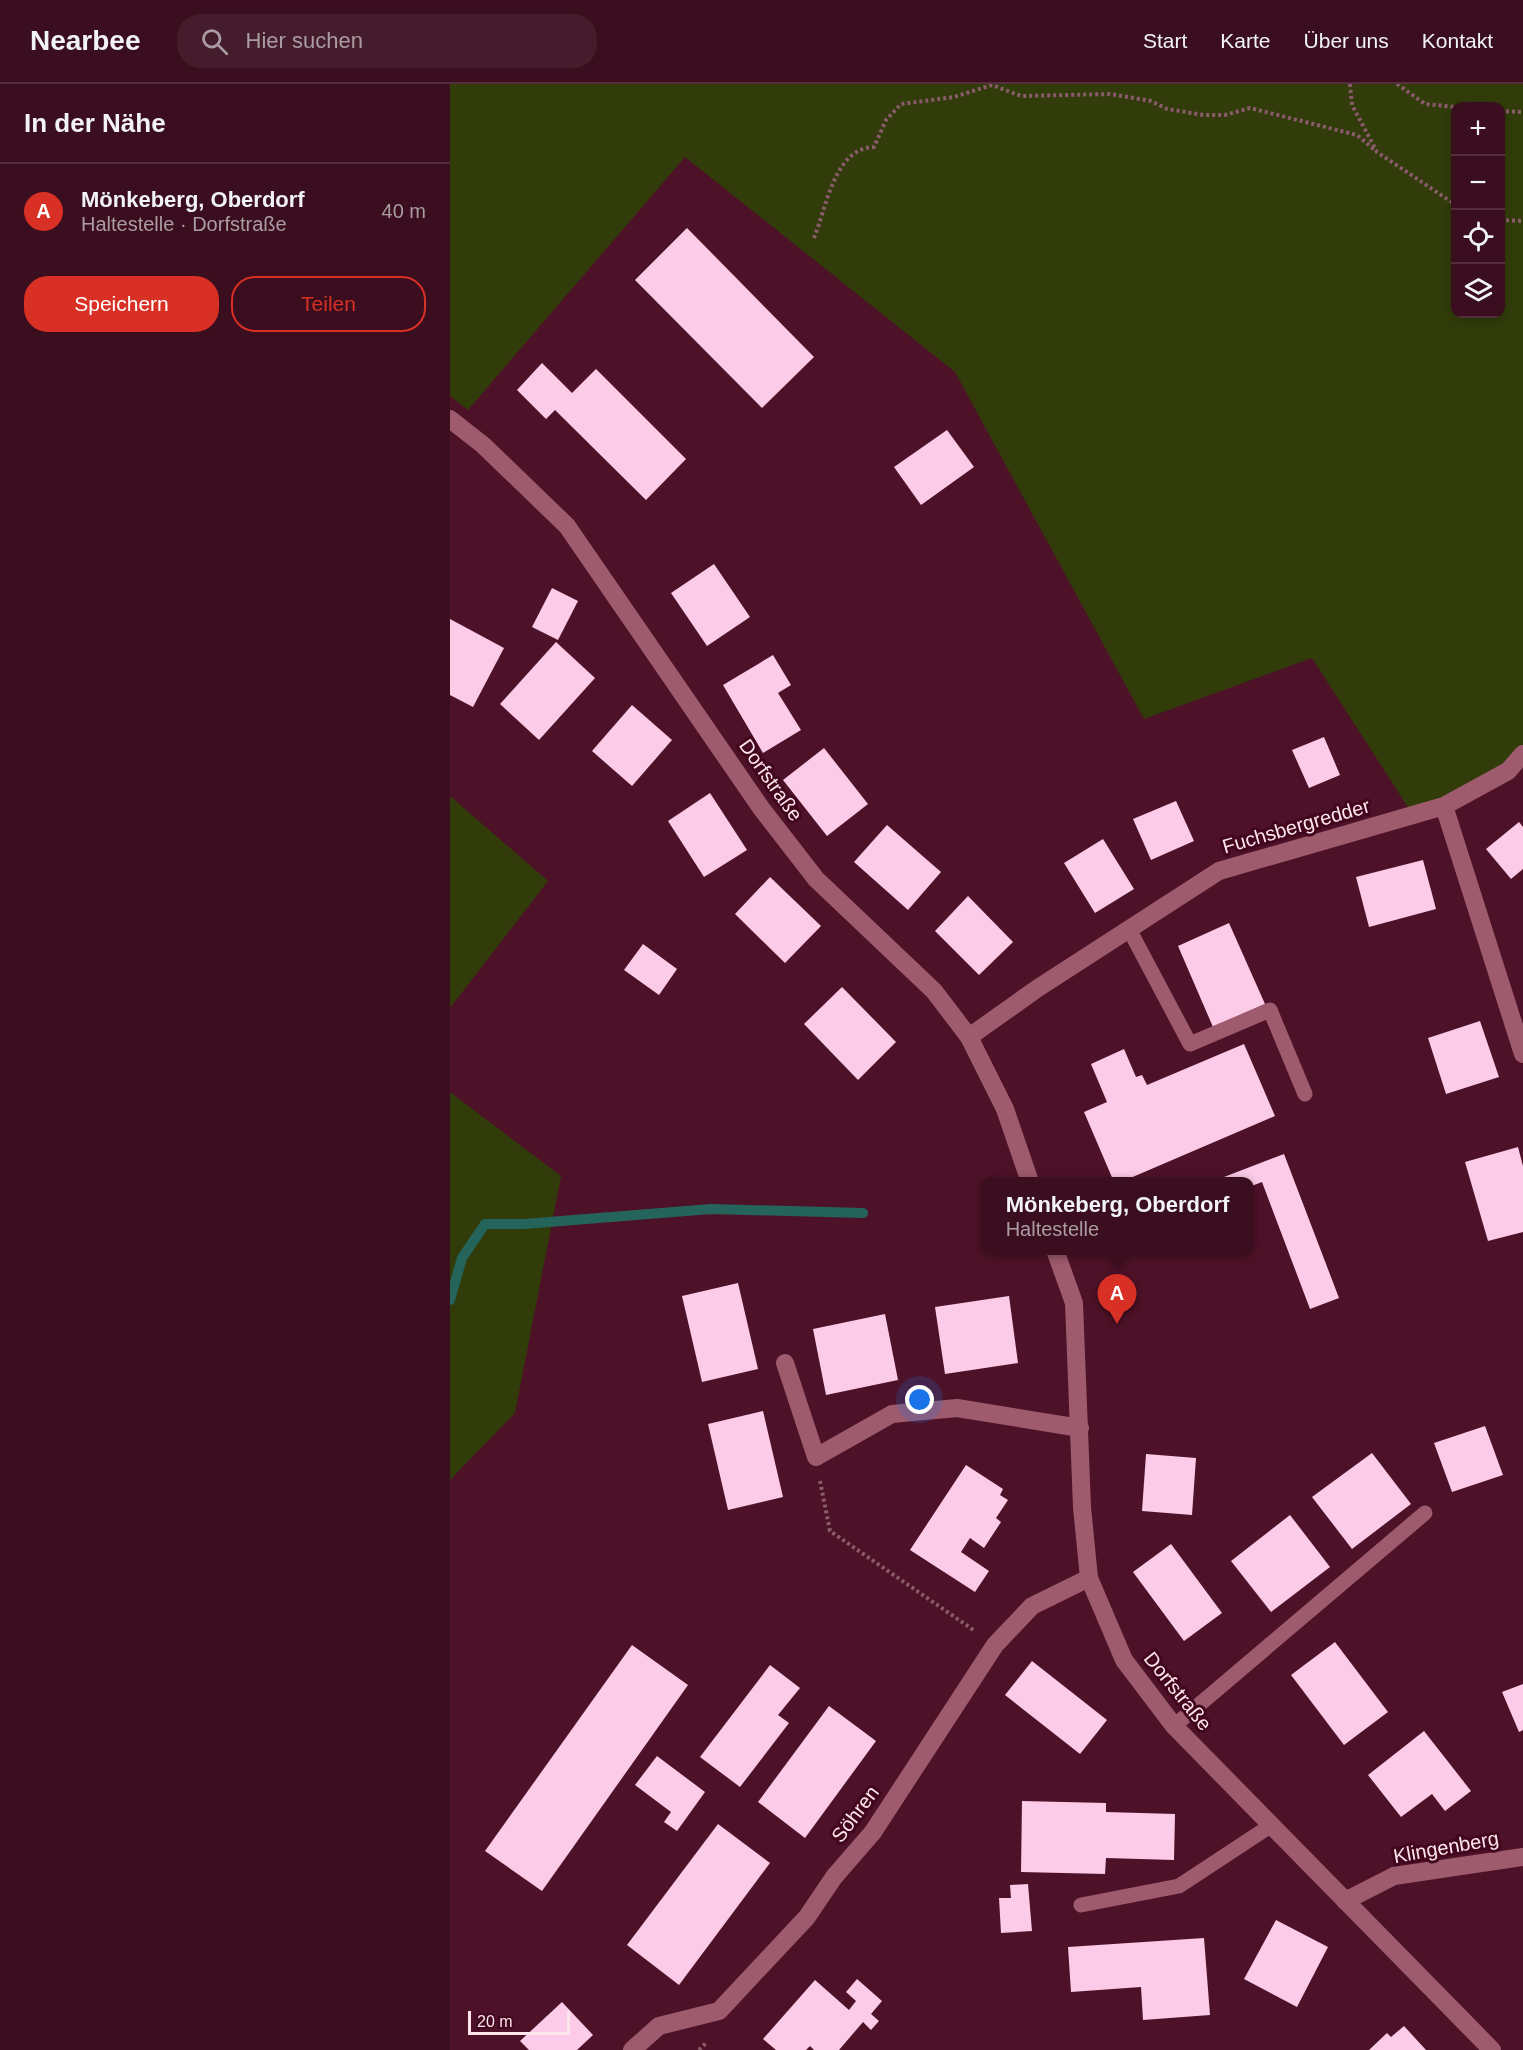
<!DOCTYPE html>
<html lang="de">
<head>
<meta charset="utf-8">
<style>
	:root { --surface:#3a0e1e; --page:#451c2b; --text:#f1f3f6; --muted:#ab9ca4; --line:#542e3c; --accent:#d93025 }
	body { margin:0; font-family:Arial,sans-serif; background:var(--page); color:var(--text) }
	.controls { position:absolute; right:18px; top:18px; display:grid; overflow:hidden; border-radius:12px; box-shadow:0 3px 9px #0003 }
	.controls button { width:54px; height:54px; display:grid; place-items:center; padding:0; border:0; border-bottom:2px solid var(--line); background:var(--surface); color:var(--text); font:30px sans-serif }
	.scale { position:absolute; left:18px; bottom:15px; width:102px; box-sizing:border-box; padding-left:6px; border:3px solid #fde5ea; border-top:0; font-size:16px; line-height:21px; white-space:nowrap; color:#fde5ea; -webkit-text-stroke:4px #42061f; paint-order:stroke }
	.you { position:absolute; left:470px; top:1316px; width:21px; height:21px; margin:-15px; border:4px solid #fff; border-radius:50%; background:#1a73e8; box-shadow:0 0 0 9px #1a73e833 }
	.badge { display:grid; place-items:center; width:39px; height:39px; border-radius:50%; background:var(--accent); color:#fff; font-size:20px; font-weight:700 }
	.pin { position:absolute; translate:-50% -50px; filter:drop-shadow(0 2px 3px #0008) }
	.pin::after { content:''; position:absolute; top:32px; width:21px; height:18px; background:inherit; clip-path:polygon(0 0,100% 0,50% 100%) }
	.popup { position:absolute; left:531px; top:1093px; width:273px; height:78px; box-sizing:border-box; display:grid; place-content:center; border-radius:12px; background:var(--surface); filter:drop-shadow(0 2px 4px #0005); font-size:20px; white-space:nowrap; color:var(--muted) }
	.popup b { font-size:22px; color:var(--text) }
	.popup::after { content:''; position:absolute; left:50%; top:100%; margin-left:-12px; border:12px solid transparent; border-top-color:var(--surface) }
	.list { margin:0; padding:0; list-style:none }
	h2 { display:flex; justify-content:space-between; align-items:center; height:78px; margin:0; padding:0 24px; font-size:26px }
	h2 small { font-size:20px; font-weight:400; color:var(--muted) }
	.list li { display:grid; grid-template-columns:39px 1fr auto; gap:18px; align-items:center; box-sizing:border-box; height:96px; padding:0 24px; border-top:2px solid var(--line) }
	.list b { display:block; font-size:22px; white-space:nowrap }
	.list p { margin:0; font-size:20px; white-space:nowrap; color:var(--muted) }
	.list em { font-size:20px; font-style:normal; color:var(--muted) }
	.actions { display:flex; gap:12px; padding:18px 24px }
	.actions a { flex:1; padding:14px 0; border:2px solid var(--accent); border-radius:24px; text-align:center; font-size:21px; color:var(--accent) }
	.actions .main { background:var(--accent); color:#fff }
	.icon { flex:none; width:33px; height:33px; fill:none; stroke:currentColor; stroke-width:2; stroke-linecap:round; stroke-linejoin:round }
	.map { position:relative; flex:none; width:1073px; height:1966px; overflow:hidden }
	header { display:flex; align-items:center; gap:36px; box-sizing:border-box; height:84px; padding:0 30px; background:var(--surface); border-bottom:2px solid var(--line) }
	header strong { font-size:28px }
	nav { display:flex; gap:33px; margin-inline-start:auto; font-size:21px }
	.search { width:420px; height:54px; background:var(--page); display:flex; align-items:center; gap:15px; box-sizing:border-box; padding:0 21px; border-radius:24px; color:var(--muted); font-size:22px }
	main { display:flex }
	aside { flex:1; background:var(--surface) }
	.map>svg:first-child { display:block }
	.green { fill:#313c0a; fill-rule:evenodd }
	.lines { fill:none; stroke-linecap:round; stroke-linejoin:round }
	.stream { stroke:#25645b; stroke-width:10 }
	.building { fill:#fbcbe7 }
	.path { stroke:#8a5b6b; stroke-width:4; stroke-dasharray:3 3; stroke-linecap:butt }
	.lane { stroke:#9e5b6e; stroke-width:15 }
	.street { stroke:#9e5b6e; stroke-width:18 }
	.labels { text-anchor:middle; stroke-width:6; stroke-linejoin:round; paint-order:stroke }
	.street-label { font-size:20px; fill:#fde5ea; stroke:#42061f }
</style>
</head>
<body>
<header>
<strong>Nearbee</strong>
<div class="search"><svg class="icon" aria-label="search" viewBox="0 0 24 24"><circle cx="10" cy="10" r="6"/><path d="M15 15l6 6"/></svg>Hier suchen</div>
<nav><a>Start</a><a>Karte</a><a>Über uns</a><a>Kontakt</a></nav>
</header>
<main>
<aside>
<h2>In der Nähe<small></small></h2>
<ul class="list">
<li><span class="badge">A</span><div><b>Mönkeberg, Oberdorf</b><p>Haltestelle · Dorfstraße</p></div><em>40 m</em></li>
</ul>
<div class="actions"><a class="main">Speichern</a><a>Teilen</a></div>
</aside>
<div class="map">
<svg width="1073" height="1966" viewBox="0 0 1073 1966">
	<rect width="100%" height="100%" fill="#4e1228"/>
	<g class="green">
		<path d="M0,0H1073V670L963,731L862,574L694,635L505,288L235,73L18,326L0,312ZM1006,22H1050V230H1006Z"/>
		<polygon points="0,712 98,797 0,924"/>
		<polygon points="0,1008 111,1092 65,1329 0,1396"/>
	</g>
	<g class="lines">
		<polyline class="stream" points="0,1216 12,1174 35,1140 74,1140 261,1125 413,1129"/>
	</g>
	<g class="building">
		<polygon points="237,144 364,273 312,324 185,196"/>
		<polygon points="92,279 122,309 146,285 236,375 196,416 105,326 96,335 67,306"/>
		<polygon points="497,346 524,383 471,421 444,383"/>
		<polygon points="264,480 300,533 257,562 221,509"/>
		<polygon points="102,504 128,517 108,556 82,543"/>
		<polygon points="0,535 54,564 23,623 0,611"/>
		<polygon points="106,558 145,594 89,656 50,620"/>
		<polygon points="323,571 341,601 328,609 351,646 313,669 273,601"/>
		<polygon points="182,621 222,656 182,702 142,667"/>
		<polygon points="874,653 890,691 859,704 842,666"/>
		<polygon points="374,664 418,720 377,752 333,696"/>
		<polygon points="260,709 297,766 254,793 218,737"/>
		<polygon points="726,717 744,757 701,776 683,735"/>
		<polygon points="1069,738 1073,743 1073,785 1061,795 1036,765"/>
		<polygon points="437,741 491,788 458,826 404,778"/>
		<polygon points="653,755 684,805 645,829 614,779"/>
		<polygon points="973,776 986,825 919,843 906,793"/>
		<polygon points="320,793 371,842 335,879 285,830"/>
		<polygon points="518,812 563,858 529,891 485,847"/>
		<polygon points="779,839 815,920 763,943 728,862"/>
		<polygon points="193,860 227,885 209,911 174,886"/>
		<polygon points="392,903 446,958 408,996 354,940"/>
		<polygon points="1030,937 1049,993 996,1010 978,954"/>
		<polygon points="794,960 825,1032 671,1098 664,1098 634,1028 657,1018 641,980 674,965 686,993 692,991 697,1001"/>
		<polygon points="1068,1063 1073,1082 1073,1148 1038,1157 1015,1078"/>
		<polygon points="834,1070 889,1214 860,1225 812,1098 799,1103 799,1098 776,1098 774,1093"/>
		<polygon points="288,1199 308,1285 252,1298 232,1212"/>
		<polygon points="559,1212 568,1279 495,1290 485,1223"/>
		<polygon points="435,1230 448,1296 376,1311 363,1245"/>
		<polygon points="313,1327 333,1413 278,1426 258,1340"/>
		<polygon points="1035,1342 1053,1391 1002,1408 984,1359"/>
		<polygon points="922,1369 961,1420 902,1465 862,1413"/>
		<polygon points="696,1370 746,1374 742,1431 692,1427"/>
		<polygon points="516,1381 553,1405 550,1411 558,1416 546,1434 551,1438 534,1464 520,1454 511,1468 539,1487 525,1508 460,1466"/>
		<polygon points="840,1431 880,1483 821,1528 781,1477"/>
		<polygon points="721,1460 772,1529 734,1557 683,1488"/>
		<polygon points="885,1558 938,1628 894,1661 841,1591"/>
		<polygon points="182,1561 238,1601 92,1807 35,1767"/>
		<polygon points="582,1577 657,1636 630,1670 555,1611"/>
		<polygon points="320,1581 350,1604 328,1631 339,1639 290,1703 250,1673"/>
		<polygon points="1073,1600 1073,1646 1069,1648 1052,1608"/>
		<polygon points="379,1622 426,1657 355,1754 308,1718"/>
		<polygon points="974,1647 1021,1707 995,1727 982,1710 951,1733 918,1691"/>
		<polygon points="207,1672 255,1708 227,1747 214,1738 221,1728 185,1701"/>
		<polygon points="572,1717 656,1719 656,1728 725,1730 724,1776 656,1774 655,1790 571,1788"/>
		<polygon points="268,1740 320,1779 229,1901 177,1861"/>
		<polygon points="578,1800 582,1847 551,1849 549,1814 561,1814 560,1801"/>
		<polygon points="826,1836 878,1863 847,1923 794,1895"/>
		<polygon points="754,1854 760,1931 693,1936 691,1903 621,1908 618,1863"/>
		<polygon points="407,1895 432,1917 421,1930 429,1937 421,1946 413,1938 389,1966 364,1966 360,1962 356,1966 326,1966 313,1955 365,1896 399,1926 406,1917 396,1908"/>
		<polygon points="112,1918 143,1951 127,1966 79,1966 70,1957"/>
		<polygon points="954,1942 976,1966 919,1966 937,1949 941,1953"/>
	</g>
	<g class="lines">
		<g class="path">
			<polyline points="900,0 902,21 927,68 1006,121"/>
			<polyline points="947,0 975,20 1006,23"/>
			<polyline points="1050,27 1073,28"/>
			<polyline points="1050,136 1073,137"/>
			<path d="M364,154C376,125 384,64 424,63L436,36L451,20L504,13L542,1L571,12L660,10L701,17L717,25L753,31H775L800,24L907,51L927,68"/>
			<polyline points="370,1397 380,1447 525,1547"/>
			<polyline points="249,1966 257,1958"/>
		</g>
		<g class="lane">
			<polyline points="679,845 740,960 820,926 855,1010"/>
			<polyline points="724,1642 975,1429"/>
			<polyline points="631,1821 729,1802 820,1742"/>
		</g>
		<g class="street">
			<polyline points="0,335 33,361 117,442 311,724 366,795 484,907 519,953 555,1025 580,1098"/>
			<polyline points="994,722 1073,970"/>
			<polyline points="519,953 588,904 769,787 994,722 1058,687 1073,670"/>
			<polyline points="605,1166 624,1219 632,1423 639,1494 674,1576 724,1642 1042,1966"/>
			<polyline points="335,1279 366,1373 442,1330 507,1324 630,1344"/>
			<polyline points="895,1817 944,1792 1073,1773"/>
			<polyline points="182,1966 209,1942 269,1927 357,1833 384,1793 423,1748 545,1561 582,1522 639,1494"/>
		</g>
	</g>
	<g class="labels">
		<g class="street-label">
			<text transform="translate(321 696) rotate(55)" y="7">Dorfstraße</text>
			<text transform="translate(846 742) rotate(-16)" y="7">Fuchsbergredder</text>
			<text transform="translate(728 1607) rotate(51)" y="7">Dorfstraße</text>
			<text transform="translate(405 1730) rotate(-53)" y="7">Söhren</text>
			<text transform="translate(996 1763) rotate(-10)" y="7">Klingenberg</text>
		</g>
	</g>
</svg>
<div class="controls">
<button>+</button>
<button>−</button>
<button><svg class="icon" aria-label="locate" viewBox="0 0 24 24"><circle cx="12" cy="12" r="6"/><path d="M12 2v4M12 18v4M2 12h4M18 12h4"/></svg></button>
<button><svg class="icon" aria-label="layers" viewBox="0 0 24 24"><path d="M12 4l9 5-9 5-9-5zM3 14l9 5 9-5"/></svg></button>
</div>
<div class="scale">20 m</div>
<div class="you"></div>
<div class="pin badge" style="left:667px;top:1240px">A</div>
<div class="popup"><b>Mönkeberg, Oberdorf</b>Haltestelle</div>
</div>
</main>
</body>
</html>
